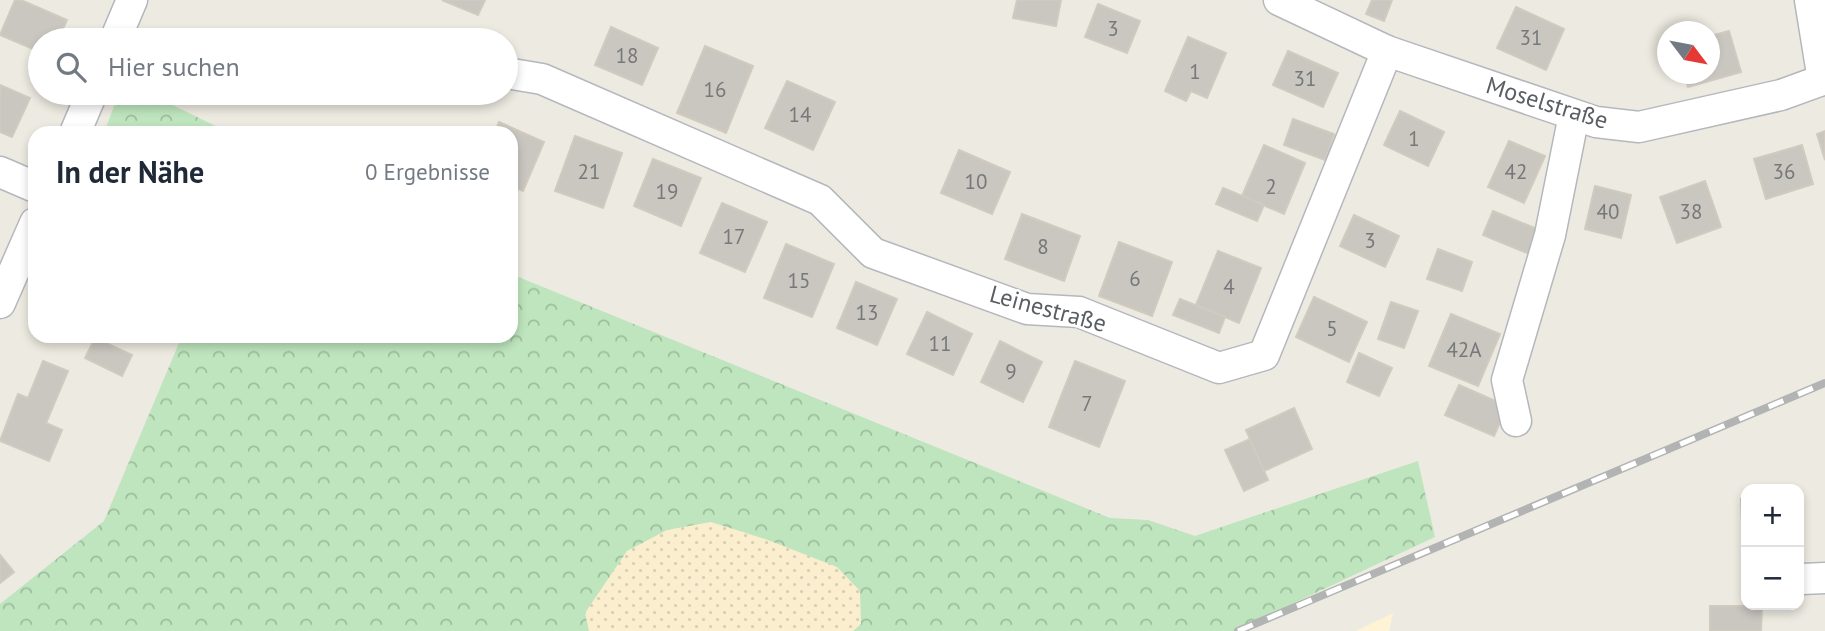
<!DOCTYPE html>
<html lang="de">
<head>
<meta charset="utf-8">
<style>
	:root { --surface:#fff; --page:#f2f2f3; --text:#1f2937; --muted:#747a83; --line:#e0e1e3 }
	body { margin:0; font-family:"PT Sans",sans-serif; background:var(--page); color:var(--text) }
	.controls { position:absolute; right:21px; bottom:21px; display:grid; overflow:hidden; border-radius:14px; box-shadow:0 4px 10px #0003 }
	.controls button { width:63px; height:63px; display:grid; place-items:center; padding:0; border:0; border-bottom:2px solid var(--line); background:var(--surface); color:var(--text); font:35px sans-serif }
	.compass { position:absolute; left:1657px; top:21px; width:63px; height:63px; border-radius:50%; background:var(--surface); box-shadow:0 4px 10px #0003; rotate:122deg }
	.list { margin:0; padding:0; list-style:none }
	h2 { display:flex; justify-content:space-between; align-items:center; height:91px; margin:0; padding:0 28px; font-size:30px }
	h2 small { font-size:23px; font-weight:400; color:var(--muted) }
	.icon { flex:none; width:38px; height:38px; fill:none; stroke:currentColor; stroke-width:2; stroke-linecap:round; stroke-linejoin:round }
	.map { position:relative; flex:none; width:1825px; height:631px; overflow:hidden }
	.search { position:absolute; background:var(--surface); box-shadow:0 4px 10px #0003; left:28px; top:28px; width:490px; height:77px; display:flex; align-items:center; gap:18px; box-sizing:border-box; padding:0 24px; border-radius:38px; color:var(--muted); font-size:26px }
	.panel { position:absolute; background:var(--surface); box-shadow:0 4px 10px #0003; left:28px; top:126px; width:490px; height:217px; border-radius:21px }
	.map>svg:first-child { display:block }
	.commercial { fill:#fef3d5 }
	.forest { fill:url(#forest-crowns) }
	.sand { fill:url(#sand-dots) }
	.building { fill:#cac6c0; stroke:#d1cbbf; stroke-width:2 }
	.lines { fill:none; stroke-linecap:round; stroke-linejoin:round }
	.minor-casing { stroke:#b4b8bc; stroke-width:33 }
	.minor { stroke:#fff; stroke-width:30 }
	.rail-casing { stroke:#b2b3b3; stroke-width:8 }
	.rail { stroke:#fff; stroke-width:5; stroke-dasharray:16; stroke-linecap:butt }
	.labels { text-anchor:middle; stroke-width:5; stroke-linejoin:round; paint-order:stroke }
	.number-label { font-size:21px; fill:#76787a }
	.street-label { font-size:24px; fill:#5a5e62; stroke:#fff }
</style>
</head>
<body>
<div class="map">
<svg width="1825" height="631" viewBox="0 0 1825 631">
	<defs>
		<pattern id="forest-crowns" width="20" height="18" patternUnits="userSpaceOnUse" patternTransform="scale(1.75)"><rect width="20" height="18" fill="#bee5bd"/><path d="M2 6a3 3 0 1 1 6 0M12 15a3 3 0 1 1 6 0" fill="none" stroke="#9dbd9d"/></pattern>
		<pattern id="sand-dots" width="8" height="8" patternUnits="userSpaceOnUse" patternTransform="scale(1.75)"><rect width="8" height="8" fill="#faeecf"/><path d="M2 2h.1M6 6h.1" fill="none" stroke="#d9ceb4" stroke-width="1.8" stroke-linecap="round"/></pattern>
	</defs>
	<rect width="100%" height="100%" fill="#edeae1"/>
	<polygon class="commercial" points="1393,613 1389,631 1356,631"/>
	<g class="forest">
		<polygon points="119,93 159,93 158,98 230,133 104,133"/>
		<polygon points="511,274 1110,518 1148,520 1195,536 1418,461 1435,537 1234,631 0,631 0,604 104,521 182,336 511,336"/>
	</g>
	<polygon class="sand" points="711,522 768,540 837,567 860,591 861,624 853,631 589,631 585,613 627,551 667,530"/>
	<g class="building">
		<polygon points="15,0 21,0 67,20 58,40 40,40 40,52 0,35"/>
		<polygon points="442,0 485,0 478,15"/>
		<polygon points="1017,0 1061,0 1056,26 1013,18"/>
		<polygon points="1372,0 1392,0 1384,21 1366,14"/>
		<polygon points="1098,4 1140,21 1127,53 1085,37"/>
		<polygon points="1516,7 1564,29 1546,70 1497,48"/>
		<polygon points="611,27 658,48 642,85 595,65"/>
		<polygon points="1729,31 1741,72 1688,87 1684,74 1710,74 1710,36"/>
		<polygon points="1188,37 1226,53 1207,98 1191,91 1186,101 1165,91"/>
		<polygon points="705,46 753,66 726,133 677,113"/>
		<polygon points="1288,51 1338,73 1323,107 1273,85"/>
		<polygon points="787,81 835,102 813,150 765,128"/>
		<polygon points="0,85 30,98 12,137 0,132"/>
		<polygon points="1400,111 1444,132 1428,166 1384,145"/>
		<polygon points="1293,119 1334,134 1325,160 1284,145"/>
		<polygon points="499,122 544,142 523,191 511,186 511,133 494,133"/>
		<polygon points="1825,131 1825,160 1817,134"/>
		<polygon points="575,136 622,153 603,208 555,191"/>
		<polygon points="1509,141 1545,156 1524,203 1488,187"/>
		<polygon points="1264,145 1305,163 1284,214 1242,196"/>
		<polygon points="1802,145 1813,184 1766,199 1754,159"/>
		<polygon points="959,150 1010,172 992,214 941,193"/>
		<polygon points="653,159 701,178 681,226 634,206"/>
		<polygon points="1705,181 1721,227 1677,243 1660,197"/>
		<polygon points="1595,186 1631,195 1621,238 1585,229"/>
		<polygon points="1223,188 1264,205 1257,221 1216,204"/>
		<polygon points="722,203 767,222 745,272 700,253"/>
		<polygon points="1493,211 1542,231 1532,255 1483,235"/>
		<polygon points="1022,214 1080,236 1064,281 1005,259"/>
		<polygon points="1354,215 1399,236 1385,267 1340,246"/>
		<polygon points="1119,242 1172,262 1152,316 1099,296"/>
		<polygon points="786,244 834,264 812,317 764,298"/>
		<polygon points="1438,249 1472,262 1462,291 1427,279"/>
		<polygon points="1218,251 1261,268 1239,323 1196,305"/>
		<polygon points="856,282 897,299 877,345 837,328"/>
		<polygon points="1314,297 1367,322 1349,362 1296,337"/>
		<polygon points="1180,299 1225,317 1219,333 1173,315"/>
		<polygon points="1391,302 1418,311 1404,348 1378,339"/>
		<polygon points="927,312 972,334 953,375 907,354"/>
		<polygon points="1451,314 1500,334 1478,386 1429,366"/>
		<polygon points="95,338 132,355 122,376 85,358"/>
		<polygon points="1000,341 1042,362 1023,402 981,382"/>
		<polygon points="1359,353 1392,368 1379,396 1347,382"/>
		<polygon points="43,361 68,371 46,423 62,430 49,461 0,441 18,394 28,398"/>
		<polygon points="1075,361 1125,381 1099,447 1049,427"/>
		<polygon points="1459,385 1507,406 1494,436 1445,415"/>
		<polygon points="1294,408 1312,449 1264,471 1246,430"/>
		<polygon points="1250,439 1268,480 1244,491 1225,450"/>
		<polygon points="1741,499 1746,499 1746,544 1743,545"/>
		<polygon points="0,555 14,572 0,583"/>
		<polygon points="1710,606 1762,606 1761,631 1710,631"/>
	</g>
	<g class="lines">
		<defs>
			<g id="minor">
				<polyline points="1279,0 1387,51 1596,122 1639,127 1781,95 1825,79"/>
				<polyline points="1810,0 1823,80"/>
				<polyline points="115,40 132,0"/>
				<polyline points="506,73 542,79 820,200 873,253 1027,309 1079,312 1219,368 1264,355 1387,51"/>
				<polyline points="75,133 92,93"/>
				<polyline points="0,172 35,187"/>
				<polyline points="0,303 35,223"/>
				<polyline points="1516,421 1507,380 1550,235 1574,115"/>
				<polyline points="1802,579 1825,578"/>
			</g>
		</defs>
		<use href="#minor" class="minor-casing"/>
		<use href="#minor" class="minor"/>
		<defs>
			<polyline id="rail" points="1238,631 1825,383"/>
		</defs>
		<use href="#rail" class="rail-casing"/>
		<use href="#rail" class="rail"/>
	</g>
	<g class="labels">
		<g class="number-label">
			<text x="1113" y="36">3</text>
			<text x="1531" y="45">31</text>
			<text x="627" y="63">18</text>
			<text x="1195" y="79">1</text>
			<text x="1305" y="86">31</text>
			<text x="715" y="97">16</text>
			<text x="800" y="122">14</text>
			<text x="1414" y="146">1</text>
			<text x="589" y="179">21</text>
			<text x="1516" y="179">42</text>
			<text x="1784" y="179">36</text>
			<text x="976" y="189">10</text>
			<text x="1271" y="194">2</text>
			<text x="667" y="199">19</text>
			<text x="1608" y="219">40</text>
			<text x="1691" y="219">38</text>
			<text x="734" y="244">17</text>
			<text x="1370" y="248">3</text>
			<text x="1043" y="254">8</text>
			<text x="1135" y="286">6</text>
			<text x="799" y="288">15</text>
			<text x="1229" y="294">4</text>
			<text x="867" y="320">13</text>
			<text x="1332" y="336">5</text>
			<text x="940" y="351">11</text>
			<text x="1464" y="357">42A</text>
			<text x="1011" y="379">9</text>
			<text x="1087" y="411">7</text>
		</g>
		<g class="street-label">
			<text transform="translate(1547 103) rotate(17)" y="8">Moselstraße</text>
			<text transform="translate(1048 309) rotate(15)" y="8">Leinestraße</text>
		</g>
	</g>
</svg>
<div class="controls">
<button>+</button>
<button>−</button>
</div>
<svg class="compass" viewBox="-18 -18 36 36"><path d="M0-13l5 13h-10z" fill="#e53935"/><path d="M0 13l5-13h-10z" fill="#747a83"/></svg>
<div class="search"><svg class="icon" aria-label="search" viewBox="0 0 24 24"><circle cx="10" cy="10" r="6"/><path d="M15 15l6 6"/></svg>Hier suchen</div>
<section class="panel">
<h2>In der Nähe<small>0 Ergebnisse</small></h2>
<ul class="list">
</ul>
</section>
</div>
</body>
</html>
